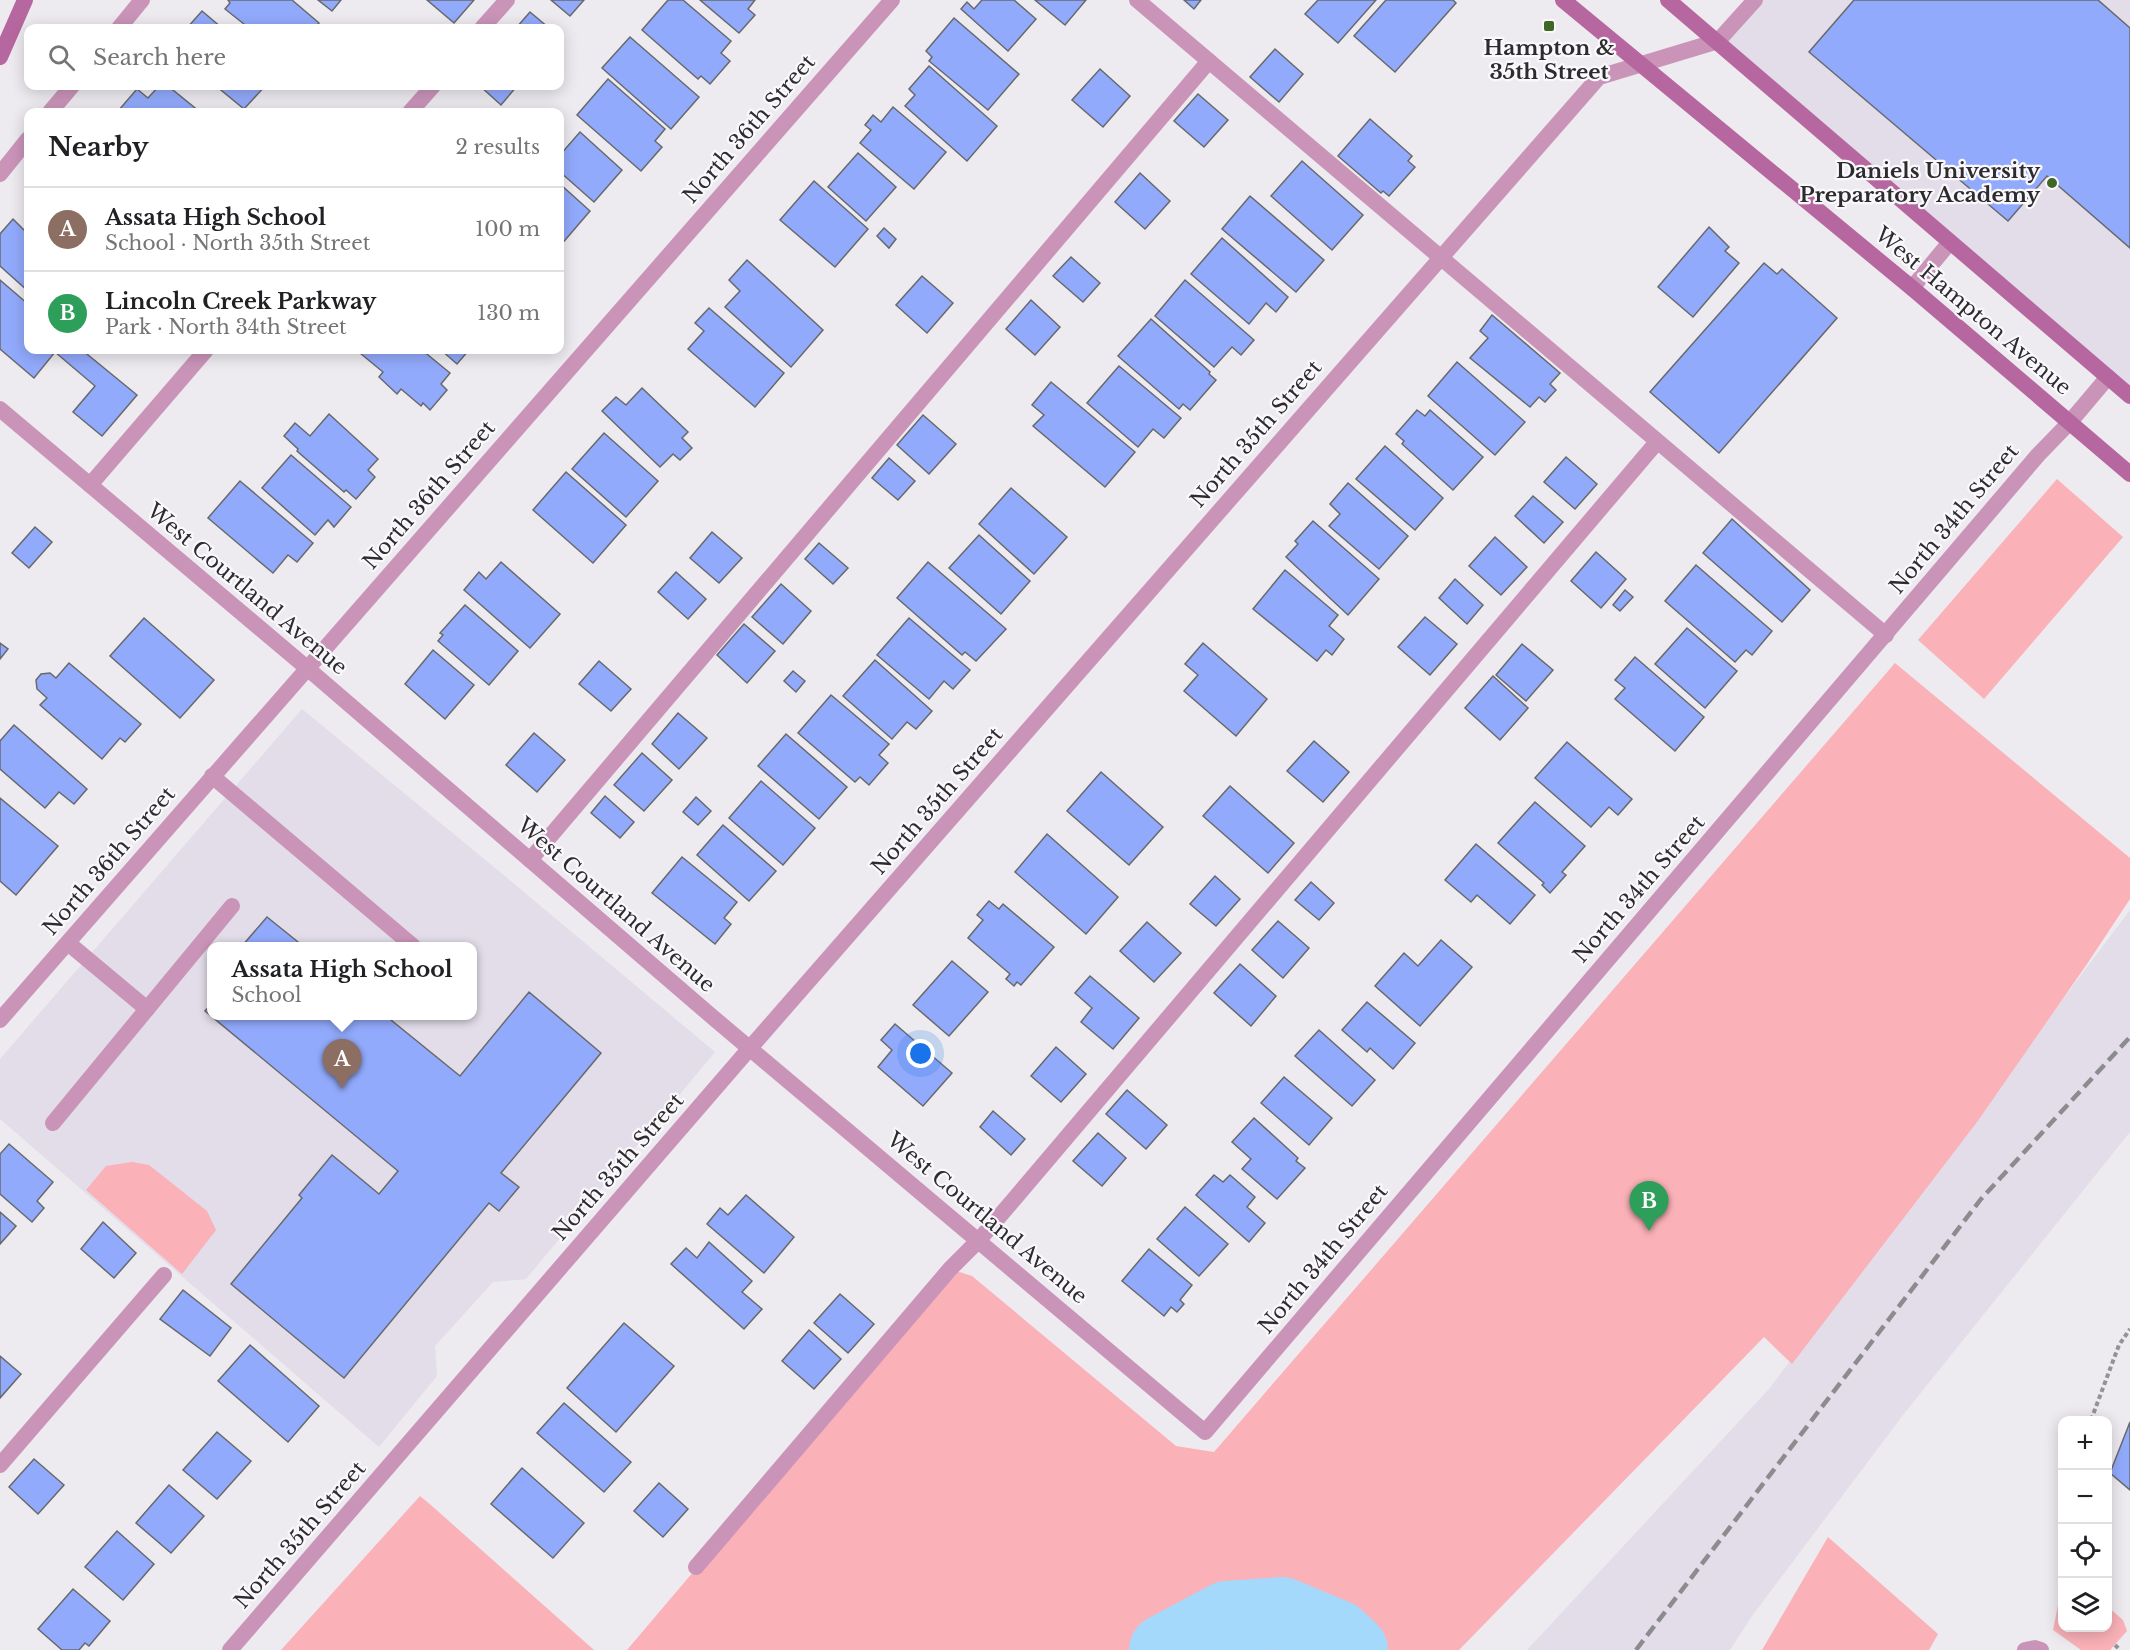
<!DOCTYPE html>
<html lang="en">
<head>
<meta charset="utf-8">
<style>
	:root { --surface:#fff; --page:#f2f2f2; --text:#202124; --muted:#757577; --line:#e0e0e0; --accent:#0f766e }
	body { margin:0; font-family:"Libre Baskerville",serif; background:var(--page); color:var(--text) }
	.controls { position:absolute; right:18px; bottom:18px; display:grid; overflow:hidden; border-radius:12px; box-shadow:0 3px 15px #0003 }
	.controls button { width:54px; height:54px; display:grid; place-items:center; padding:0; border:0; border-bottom:2px solid var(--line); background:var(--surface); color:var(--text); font:30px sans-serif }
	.you { position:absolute; left:921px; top:1054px; width:21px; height:21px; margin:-15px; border:4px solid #fff; border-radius:50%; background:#1a73e8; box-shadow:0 0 0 9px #1a73e833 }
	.badge { display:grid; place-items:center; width:39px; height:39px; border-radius:50%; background:var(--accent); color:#fff; font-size:20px; font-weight:700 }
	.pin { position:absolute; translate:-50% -50px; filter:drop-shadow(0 2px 3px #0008) }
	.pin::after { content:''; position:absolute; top:32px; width:21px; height:18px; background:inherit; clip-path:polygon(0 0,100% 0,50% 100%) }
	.popup { position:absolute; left:207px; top:942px; width:270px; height:78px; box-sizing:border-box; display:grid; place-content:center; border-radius:12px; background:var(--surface); filter:drop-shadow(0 2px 4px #0005); font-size:20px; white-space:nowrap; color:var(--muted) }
	.popup b { font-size:22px; color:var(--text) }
	.popup::after { content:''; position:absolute; left:50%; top:100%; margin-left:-12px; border:12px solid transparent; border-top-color:var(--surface) }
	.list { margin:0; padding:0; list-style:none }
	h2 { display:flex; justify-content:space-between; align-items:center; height:78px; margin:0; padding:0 24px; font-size:26px }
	h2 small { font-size:20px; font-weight:400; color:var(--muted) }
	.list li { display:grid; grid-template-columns:39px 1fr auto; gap:18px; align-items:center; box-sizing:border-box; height:84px; padding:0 24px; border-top:2px solid var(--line) }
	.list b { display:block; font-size:22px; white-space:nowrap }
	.list p { margin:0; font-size:20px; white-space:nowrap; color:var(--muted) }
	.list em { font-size:20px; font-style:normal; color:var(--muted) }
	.icon { flex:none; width:33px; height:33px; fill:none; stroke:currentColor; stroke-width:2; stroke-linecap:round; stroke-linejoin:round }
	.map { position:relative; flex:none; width:2130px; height:1650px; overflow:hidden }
	.search { position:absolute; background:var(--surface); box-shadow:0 3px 15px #0003; left:24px; top:24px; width:540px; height:66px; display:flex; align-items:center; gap:15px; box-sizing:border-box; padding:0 21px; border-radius:12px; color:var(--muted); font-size:22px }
	.panel { position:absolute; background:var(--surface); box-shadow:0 3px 15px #0003; left:24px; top:108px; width:540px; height:246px; border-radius:12px }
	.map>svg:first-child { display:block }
	.built { fill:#e2dde9; fill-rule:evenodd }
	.green { fill:#fab1b8 }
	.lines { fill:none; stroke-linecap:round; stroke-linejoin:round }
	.river { stroke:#a4d9fc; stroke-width:72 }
	.building { fill:#92aafc; stroke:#68696d; stroke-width:1.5 }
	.path { stroke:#949296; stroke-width:4; stroke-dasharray:4.5 3; stroke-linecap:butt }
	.service { stroke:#ca94b9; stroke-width:16 }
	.minor { stroke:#ca94b9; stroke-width:16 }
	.secondary { stroke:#b6679f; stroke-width:16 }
	.rail { stroke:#8c8b8e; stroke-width:4.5; stroke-dasharray:12 6; stroke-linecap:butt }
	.poi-dot { fill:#3f6824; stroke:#faf8fd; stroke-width:2 }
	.labels { text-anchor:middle; stroke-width:4.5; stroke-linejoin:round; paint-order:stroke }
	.poi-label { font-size:21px; font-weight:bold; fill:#2c2c2d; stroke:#faf8fd }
	.street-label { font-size:21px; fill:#2c2c2d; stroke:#faf8fd }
</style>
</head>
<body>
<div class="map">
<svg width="2130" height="1650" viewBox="0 0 2130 1650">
	<rect width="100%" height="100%" fill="#edebf0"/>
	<g class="built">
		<polygon points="1755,0 2130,0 2130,396 1718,41"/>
		<path d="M302,709L512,882L715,1052L526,1279L493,1282L435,1346L437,1376L379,1447L0,1119V1059ZM212,946H472V1016H212Z"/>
		<polygon points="2130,910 2130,1132 1903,1415 1752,1616 1730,1650 1527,1650 1769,1389"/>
	</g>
	<g class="green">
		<polygon points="2057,479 2123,537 1984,699 1918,640"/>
		<polygon points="1895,663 2130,858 2130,899 2087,964 1977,1122 1792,1364 1764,1337 1459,1650 627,1650 950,1269 972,1276 1176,1446 1214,1452"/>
		<polygon points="132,1162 149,1165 207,1211 216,1230 182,1274 86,1190 106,1166"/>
		<polygon points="420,1496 432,1506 594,1650 281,1650"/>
		<polygon points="1828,1537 1938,1634 1929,1650 1762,1650"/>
		<polygon points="2062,1585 2062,1628 2108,1628 2108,1607 2123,1620 2127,1631 2110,1650 2081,1650 2053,1630"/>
	</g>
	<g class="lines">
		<polyline class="river" points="1165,1650 1227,1617 1282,1613 1337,1636 1352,1650"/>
	</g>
	<g class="building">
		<polygon points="228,0 292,0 319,23 314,28 249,28 225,9 230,3"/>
		<polygon points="318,0 341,0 332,11"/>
		<polygon points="427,0 474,0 454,23"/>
		<polygon points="551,0 584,0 570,16"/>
		<polygon points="668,0 683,0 731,41 721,53 730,61 710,84 701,76 698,79 642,30"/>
		<polygon points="700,0 755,0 748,9 755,15 739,33"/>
		<polygon points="982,0 1014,0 1036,19 1008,51 961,9 967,2 974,9"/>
		<polygon points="1035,0 1086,0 1065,25"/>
		<polygon points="1184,0 1201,0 1194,9"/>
		<polygon points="1318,0 1376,0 1338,43 1305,14"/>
		<polygon points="1386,0 1453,0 1456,3 1395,72 1354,36"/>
		<polygon points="1854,0 2098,0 2130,28 2130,248 2047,176 2008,221 1809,52"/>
		<polygon points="202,11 222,28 187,28"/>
		<polygon points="530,12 549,28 516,28"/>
		<polygon points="954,18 1019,74 988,110 929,61 932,57 926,51"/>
		<polygon points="630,37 699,97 671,129 602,68"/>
		<polygon points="1275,49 1303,74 1279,102 1250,77"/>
		<polygon points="929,66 997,126 967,161 905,106 915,95 909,89"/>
		<polygon points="1100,69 1130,96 1103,127 1072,100"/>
		<polygon points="608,79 665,129 655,141 662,147 641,171 577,115"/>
		<polygon points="159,86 168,86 200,112 118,111 137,89 148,98"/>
		<polygon points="216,86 265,86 244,109"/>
		<polygon points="480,86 517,86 501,105"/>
		<polygon points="1198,94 1228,120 1204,147 1174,121"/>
		<polygon points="893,107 946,152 914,189 860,143 871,130 865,125 873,115 881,122"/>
		<polygon points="1370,119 1412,156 1408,161 1415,167 1389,196 1383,191 1381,193 1338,156"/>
		<polygon points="580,132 622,170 594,202 560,172 560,155"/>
		<polygon points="858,153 896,187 866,221 828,187"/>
		<polygon points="1302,161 1363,215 1332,250 1271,196"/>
		<polygon points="1140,173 1170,201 1145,229 1115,202"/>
		<polygon points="814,181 868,229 835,267 780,220"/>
		<polygon points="560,184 590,211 560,246"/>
		<polygon points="1250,196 1324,260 1296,292 1222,229"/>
		<polygon points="13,219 28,234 28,291 0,266 0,234"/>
		<polygon points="1709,227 1729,247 1725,251 1739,263 1693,317 1658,287"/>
		<polygon points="884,228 896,239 889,248 877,236"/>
		<polygon points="1222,238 1288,297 1276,312 1266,303 1249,324 1191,274"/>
		<polygon points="1071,257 1100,283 1083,302 1053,276"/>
		<polygon points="747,260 823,330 791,367 725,307 740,291 729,280"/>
		<polygon points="1764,263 1777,274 1782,269 1837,318 1719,453 1650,392"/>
		<polygon points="922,276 953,303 927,333 896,305"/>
		<polygon points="0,280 28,304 28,350 82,350 137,395 102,436 73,412 95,386 55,352 34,378 0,349"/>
		<polygon points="1185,280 1254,340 1241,355 1232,347 1214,367 1155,316"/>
		<polygon points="1031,300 1060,327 1035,355 1006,329"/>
		<polygon points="709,308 784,373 755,407 688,349 704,331 695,323"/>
		<polygon points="1492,315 1560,373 1550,384 1556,390 1545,402 1539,397 1530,407 1470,358 1488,338 1480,331"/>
		<polygon points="1151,319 1210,372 1209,374 1216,380 1190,410 1183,404 1179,409 1118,356"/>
		<polygon points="363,350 422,350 450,373 441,384 447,390 430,410 423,403 421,406 401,389 397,394 379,377 383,372 360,353"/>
		<polygon points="434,350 469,350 457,364 441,350 438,353"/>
		<polygon points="1457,362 1525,422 1495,455 1428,396"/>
		<polygon points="1119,366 1181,418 1164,438 1153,429 1138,447 1087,403"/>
		<polygon points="1051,382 1135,452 1105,487 1033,426 1044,415 1032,405"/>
		<polygon points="642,388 688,432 682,438 692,448 680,460 673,454 660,467 602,411 616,397 626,405"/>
		<polygon points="1417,410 1425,416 1430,410 1483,457 1453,490 1402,444 1404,441 1396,434"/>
		<polygon points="329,414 378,459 368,470 375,477 356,499 346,490 344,492 297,451 298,449 284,436 295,423 310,436"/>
		<polygon points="923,415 956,444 929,474 897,445"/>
		<polygon points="604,433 658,481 626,517 572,469"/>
		<polygon points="1385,446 1443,498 1415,530 1356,479"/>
		<polygon points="291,455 351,507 334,527 328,520 315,535 262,488"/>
		<polygon points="1566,457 1597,484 1575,509 1544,482"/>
		<polygon points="889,458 915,481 898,500 872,478"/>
		<polygon points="566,472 626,525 593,563 533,510"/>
		<polygon points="240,481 313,543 297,562 288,555 273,573 208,518"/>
		<polygon points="1348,483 1408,536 1379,569 1329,526 1340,514 1330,504"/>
		<polygon points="1011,488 1067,537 1034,574 979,524"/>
		<polygon points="1533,496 1563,522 1544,543 1515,516"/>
		<polygon points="1732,519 1810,590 1782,622 1703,553"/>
		<polygon points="1313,521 1379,579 1348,615 1286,557 1298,544 1295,541"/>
		<polygon points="35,527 52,542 29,568 12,553"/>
		<polygon points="712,532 742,558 719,583 690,558"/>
		<polygon points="979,535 1030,581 1001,614 949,568"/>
		<polygon points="1495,537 1527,567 1501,595 1469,566"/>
		<polygon points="819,543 848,568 833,584 805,559"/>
		<polygon points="1596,552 1626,579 1601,608 1571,581"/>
		<polygon points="501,562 560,614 530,648 464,590 479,572 486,579"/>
		<polygon points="928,562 1006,629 976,661 965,652 962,655 897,598"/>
		<polygon points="1696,565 1772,631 1752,655 1746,650 1735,662 1665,601"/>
		<polygon points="1285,570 1338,615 1329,626 1344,639 1332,655 1326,650 1317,661 1253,609"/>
		<polygon points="676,572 706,599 688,619 658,592"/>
		<polygon points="1455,579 1483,605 1467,624 1439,598"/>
		<polygon points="781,584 811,611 783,644 752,617"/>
		<polygon points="1625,590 1633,597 1620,611 1613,605"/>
		<polygon points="465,605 518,651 489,685 438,641 443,635 440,633"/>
		<polygon points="1425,617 1457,644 1430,675 1398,647"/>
		<polygon points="144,618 214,680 180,718 110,656"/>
		<polygon points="909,618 970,670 953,689 944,681 929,699 877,655"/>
		<polygon points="744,624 775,651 747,683 717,655"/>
		<polygon points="1687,628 1737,671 1705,708 1655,664"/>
		<polygon points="0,643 8,649 0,659"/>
		<polygon points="1203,643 1267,699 1236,736 1184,691 1198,675 1185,664"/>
		<polygon points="1522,644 1553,670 1526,701 1496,675"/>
		<polygon points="433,650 474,685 445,719 405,684"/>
		<polygon points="1635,657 1704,717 1675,751 1615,699 1625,688 1615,680"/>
		<polygon points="875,660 932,711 916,729 907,722 892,739 843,696"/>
		<polygon points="599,661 631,689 611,711 579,684"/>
		<polygon points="69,663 141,724 125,742 120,738 102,759 40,705 47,698 37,689 36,680 41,674 50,673 56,678"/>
		<polygon points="793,671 805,681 796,692 784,681"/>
		<polygon points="1493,676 1528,708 1500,740 1465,708"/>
		<polygon points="831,695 889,744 879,755 888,763 869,785 860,777 855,782 798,733"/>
		<polygon points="678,713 707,738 679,769 652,744"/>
		<polygon points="14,725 87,789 74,804 59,792 45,808 0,769 0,741"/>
		<polygon points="534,733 565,760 537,792 506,765"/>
		<polygon points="786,734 847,787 819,819 758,766"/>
		<polygon points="1314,741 1349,772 1323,802 1287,771"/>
		<polygon points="1567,742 1632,799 1618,815 1609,807 1591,827 1535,778"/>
		<polygon points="642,753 672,780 644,811 614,785"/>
		<polygon points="1101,772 1163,827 1129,865 1067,811"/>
		<polygon points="761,781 815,828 783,865 729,818"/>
		<polygon points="1230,786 1294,843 1268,873 1203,816"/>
		<polygon points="605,796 634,822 620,838 591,813"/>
		<polygon points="696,797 711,811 698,825 683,812"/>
		<polygon points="0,798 58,846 16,895 0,881"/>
		<polygon points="1535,802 1585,846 1562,872 1566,875 1550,893 1542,885 1544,883 1498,843"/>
		<polygon points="723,825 776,871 749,901 697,855"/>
		<polygon points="1047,834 1118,897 1086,934 1015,872"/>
		<polygon points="1476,844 1535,895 1510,924 1477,895 1471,902 1445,880"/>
		<polygon points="682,857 737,902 724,918 731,924 715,944 652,893"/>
		<polygon points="1215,876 1240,899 1216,926 1190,904"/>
		<polygon points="1311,882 1334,903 1319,920 1295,900"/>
		<polygon points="989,901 999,909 1003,904 1054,947 1021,985 1017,982 1014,986 1006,979 1010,974 968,938 983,920 977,915"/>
		<polygon points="267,917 303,946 242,946"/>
		<polygon points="1278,921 1309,948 1283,978 1252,950"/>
		<polygon points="1147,922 1181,953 1154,982 1120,951"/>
		<polygon points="1441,940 1472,967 1420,1026 1375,986 1404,953 1418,966"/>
		<polygon points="952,961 988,992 949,1036 913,1005"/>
		<polygon points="1240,964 1276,996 1251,1026 1214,993"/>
		<polygon points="1090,976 1139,1018 1113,1049 1081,1022 1092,1008 1075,993"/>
		<polygon points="529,992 601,1053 501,1173 519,1187 499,1211 489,1203 344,1378 231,1284 302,1198 299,1195 332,1155 379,1194 398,1171 205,1011 212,1003 212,1016 386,1016 460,1076"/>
		<polygon points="1367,1002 1415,1043 1393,1069 1370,1048 1367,1052 1342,1030"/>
		<polygon points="895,1024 952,1073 923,1106 878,1067 892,1050 881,1040"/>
		<polygon points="1319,1030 1375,1080 1352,1106 1295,1056"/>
		<polygon points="1056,1047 1086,1074 1061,1102 1031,1076"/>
		<polygon points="1284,1077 1332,1118 1309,1145 1261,1103"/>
		<polygon points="1127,1090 1167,1125 1146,1149 1106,1114"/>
		<polygon points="993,1111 1025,1139 1011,1155 980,1127"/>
		<polygon points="1254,1118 1298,1158 1296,1161 1305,1168 1277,1199 1242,1169 1251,1159 1232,1142"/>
		<polygon points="1098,1133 1126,1158 1102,1186 1073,1161"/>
		<polygon points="9,1144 53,1182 37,1201 44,1208 32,1222 0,1194 0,1154"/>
		<polygon points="1214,1175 1223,1182 1230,1175 1255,1197 1247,1207 1265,1223 1249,1242 1196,1195"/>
		<polygon points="746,1195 794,1237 764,1273 707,1224 720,1208 728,1215"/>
		<polygon points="1185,1207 1228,1244 1199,1276 1157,1239"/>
		<polygon points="0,1212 16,1226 0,1244"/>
		<polygon points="103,1222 136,1253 114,1278 81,1249"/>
		<polygon points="709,1242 752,1281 742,1292 762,1309 744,1329 671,1264 686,1248 697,1258"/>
		<polygon points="1149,1249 1192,1285 1180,1300 1184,1304 1177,1312 1171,1307 1164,1316 1122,1281"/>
		<polygon points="183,1290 231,1328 210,1356 160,1319"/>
		<polygon points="840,1294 874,1324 848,1353 814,1323"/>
		<polygon points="624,1323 674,1366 616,1432 567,1388"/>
		<polygon points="809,1330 841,1359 814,1389 782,1361"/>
		<polygon points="250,1345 319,1406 288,1442 218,1381"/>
		<polygon points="0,1356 21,1374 0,1398"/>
		<polygon points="564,1403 631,1462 604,1492 537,1433"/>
		<polygon points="2130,1422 2130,1490 2110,1473"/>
		<polygon points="217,1432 251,1461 217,1499 183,1470"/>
		<polygon points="34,1459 64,1485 38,1514 9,1487"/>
		<polygon points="522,1468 584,1523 553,1558 491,1504"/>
		<polygon points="659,1483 688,1509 663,1537 634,1511"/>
		<polygon points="169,1485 204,1516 171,1553 136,1523"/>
		<polygon points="117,1531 154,1564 123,1600 85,1567"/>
		<polygon points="73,1589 110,1621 89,1646 85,1643 79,1650 62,1650 38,1629"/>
	</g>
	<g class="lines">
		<g class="path">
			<polyline points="2091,1420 2119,1345 2130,1329"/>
			<polyline points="2115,1645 2120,1650"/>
		</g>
		<g class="service">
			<polyline points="1137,0 1886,635"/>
			<polyline points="482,28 507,0"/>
			<polyline points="410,112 433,86"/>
			<polyline points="1912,288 1950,242"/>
			<polyline points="90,485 206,350"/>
			<polyline points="212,776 413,946"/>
			<polyline points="530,860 1209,61"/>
			<polyline points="68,943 147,1009"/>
			<polyline points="53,1123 232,906"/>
			<polyline points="0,1465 164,1275"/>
			<polyline points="696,1567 950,1269 979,1240 1010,1204 1657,442"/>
			<polyline points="2025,1650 2035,1648 2041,1650"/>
		</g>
		<g class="minor">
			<polyline points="119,28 142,0"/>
			<polyline points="50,112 72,86"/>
			<polyline points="0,174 28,139"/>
			<polyline points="0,409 307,668 716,1020 1205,1432 2038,455 2070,422 2108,377"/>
			<polyline points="0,1020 892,0"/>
			<polyline points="230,1650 750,1048 1599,77 1718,41 1755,0"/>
		</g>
		<g class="secondary">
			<polyline points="1563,0 1912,288 2130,474"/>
			<polyline points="1668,0 2130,396"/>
			<polyline points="0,57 25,0"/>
		</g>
		<polyline class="rail" points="1636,1650 1981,1199 2130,1037"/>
	</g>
	<g class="poi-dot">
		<rect x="1543" y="20" width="12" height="12" rx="3"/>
		<circle cx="2052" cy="183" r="6"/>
	</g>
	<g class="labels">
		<g class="poi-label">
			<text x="1549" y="55">Hampton &amp;<tspan x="1549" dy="24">35th Street</tspan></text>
			<text x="2040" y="178" text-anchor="end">Daniels University<tspan x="2040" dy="24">Preparatory Academy</tspan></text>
		</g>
		<g class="street-label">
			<text transform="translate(749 129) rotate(-49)" y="7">North 36th Street</text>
			<text transform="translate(1973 311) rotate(40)" y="7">West Hampton Avenue</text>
			<text transform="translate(1256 434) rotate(-49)" y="7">North 35th Street</text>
			<text transform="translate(429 495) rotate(-49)" y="7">North 36th Street</text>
			<text transform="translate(1954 519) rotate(-50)" y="7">North 34th Street</text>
			<text transform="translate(247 589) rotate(40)" y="7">West Courtland Avenue</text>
			<text transform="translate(937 801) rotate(-49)" y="7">North 35th Street</text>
			<text transform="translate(109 861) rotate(-49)" y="7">North 36th Street</text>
			<text transform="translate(1639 889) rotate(-49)" y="7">North 34th Street</text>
			<text transform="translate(616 905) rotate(41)" y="7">West Courtland Avenue</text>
			<text transform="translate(618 1167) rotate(-49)" y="7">North 35th Street</text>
			<text transform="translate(987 1218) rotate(40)" y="7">West Courtland Avenue</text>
			<text transform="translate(1323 1259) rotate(-50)" y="7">North 34th Street</text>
			<text transform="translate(300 1535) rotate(-49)" y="7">North 35th Street</text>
		</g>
	</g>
</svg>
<div class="controls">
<button>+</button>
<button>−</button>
<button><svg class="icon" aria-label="locate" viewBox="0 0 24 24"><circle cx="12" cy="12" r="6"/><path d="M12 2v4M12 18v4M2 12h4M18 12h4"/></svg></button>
<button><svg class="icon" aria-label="layers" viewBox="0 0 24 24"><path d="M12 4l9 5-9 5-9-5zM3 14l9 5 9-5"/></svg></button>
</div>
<div class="you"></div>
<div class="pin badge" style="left:342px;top:1089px;background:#8d6e63">A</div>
<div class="popup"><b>Assata High School</b>School</div>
<div class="pin badge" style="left:1649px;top:1231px;background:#2e9e5b">B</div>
<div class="search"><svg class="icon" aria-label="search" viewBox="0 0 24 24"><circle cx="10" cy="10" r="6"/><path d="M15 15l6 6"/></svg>Search here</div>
<section class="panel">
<h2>Nearby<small>2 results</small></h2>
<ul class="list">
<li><span class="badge" style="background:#8d6e63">A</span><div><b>Assata High School</b><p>School · North 35th Street</p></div><em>100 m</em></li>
<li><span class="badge" style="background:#2e9e5b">B</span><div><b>Lincoln Creek Parkway</b><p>Park · North 34th Street</p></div><em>130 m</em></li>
</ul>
</section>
</div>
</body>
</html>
